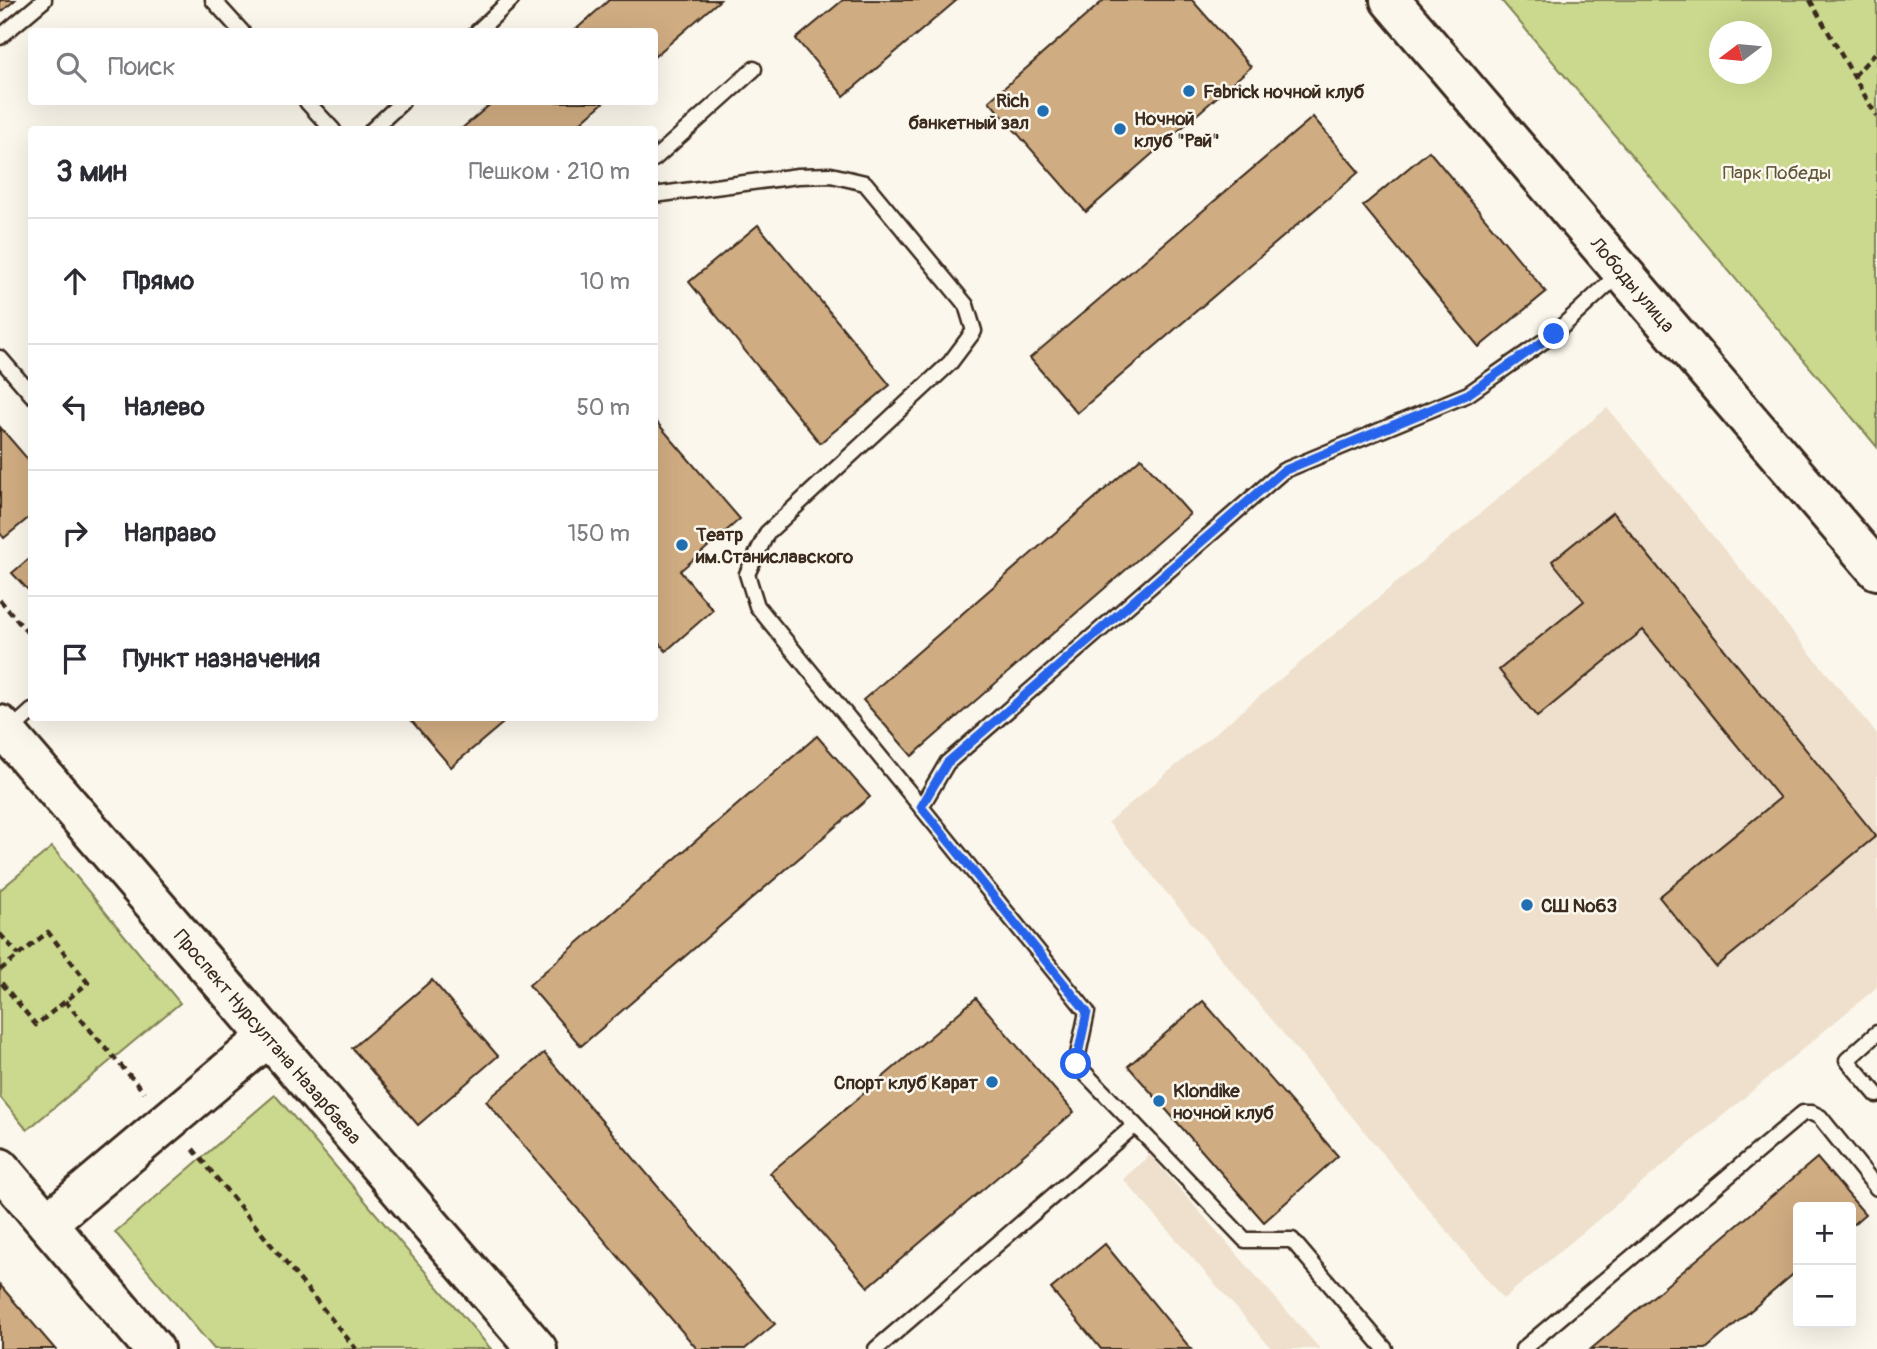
<!DOCTYPE html>
<html lang="ru">
<head>
<meta charset="utf-8">
<style>
	:root { --surface:#fff; --page:#f7f7f7; --text:#2b2b33; --muted:#7c7c81; --line:#e1e1e2 }
	body { margin:0; font-family:Pangolin,sans-serif; background:var(--page); color:var(--text) }
	.controls { position:absolute; right:21px; bottom:21px; display:grid; overflow:hidden; border-radius:7px; box-shadow:0 7px 28px #0002 }
	.controls button { width:63px; height:63px; display:grid; place-items:center; padding:0; border:0; border-bottom:2px solid var(--line); background:var(--surface); color:var(--text); font:35px sans-serif }
	.compass { position:absolute; left:1709px; top:21px; width:63px; height:63px; border-radius:50%; background:var(--surface); box-shadow:0 7px 28px #0002; rotate:254deg }
	.stop { position:absolute; width:21px; height:21px; margin:-16px; border:5px solid #2563eb; border-radius:50%; background:#fff }
	.stop.end { background:#2563eb; border-color:#fff; box-shadow:0 2px 7px #0008 }
	.list { margin:0; padding:0; list-style:none }
	h2 { display:flex; justify-content:space-between; align-items:center; height:91px; margin:0; padding:0 28px; font-size:30px }
	h2 small { font-size:23px; font-weight:400; color:var(--muted) }
	.list li { display:grid; grid-template-columns:46px 1fr auto; gap:21px; align-items:center; box-sizing:border-box; height:126px; padding:0 28px; border-top:2px solid var(--line) }
	.list b { display:block; font-size:26px; white-space:nowrap }
	.list em { font-size:23px; font-style:normal; color:var(--muted) }
	.icon { flex:none; width:38px; height:38px; fill:none; stroke:currentColor; stroke-width:2; stroke-linecap:round; stroke-linejoin:round }
	.map { position:relative; flex:none; width:1877px; height:1349px; overflow:hidden }
	.search { position:absolute; background:var(--surface); box-shadow:0 7px 28px #0002; left:28px; top:28px; width:630px; height:77px; display:flex; align-items:center; gap:18px; box-sizing:border-box; padding:0 24px; border-radius:7px; color:var(--muted); font-size:26px }
	.panel { position:absolute; background:var(--surface); box-shadow:0 7px 28px #0002; left:28px; top:126px; width:630px; height:595px; border-radius:7px }
	.map>svg:first-child { display:block }
	.built { fill:#eee0cc }
	.green { fill:#cad98d; stroke:#828256; stroke-width:2; fill-rule:evenodd }
	.building { fill:#d0ac82; stroke:#3b2a1e; stroke-width:2 }
	.lines { fill:none; stroke-linecap:round; stroke-linejoin:round }
	.lane-casing { stroke:#3b2a1e; stroke-width:19 }
	.secondary-casing { stroke:#3b2a1e; stroke-width:44 }
	.path { stroke:#3b2a1e; stroke-width:4.5; stroke-dasharray:7 5; stroke-linecap:butt }
	.lane { stroke:#fbf7ec; stroke-width:14 }
	.secondary { stroke:#fbf7ec; stroke-width:38 }
	.route { stroke:#2563eb; stroke-width:9 }
	.poi-dot { fill:#1f6fb2; stroke:#fbf7ec; stroke-width:2.5 }
	.labels { text-anchor:middle; stroke-width:5; stroke-linejoin:round; paint-order:stroke }
	.poi-label { font-size:19px; font-weight:bold; fill:#3b2a1e; stroke:#fbf7ec; text-anchor:start }
	.park-label { font-size:19px; fill:#5f563a; stroke:#fbf7ec }
	.street-label { font-size:19px; fill:#3b2a1e; stroke:#fbf7ec }
</style>
</head>
<body>
<div class="map">
<svg width="1877" height="1349" viewBox="0 0 1877 1349">
	<rect width="100%" height="100%" fill="#fbf7ec"/>
	<filter id="ink" filterUnits="userSpaceOnUse"><feTurbulence type="fractalNoise" baseFrequency=".0143" numOctaves="2"/><feDisplacementMap in="SourceGraphic" scale="14" xChannelSelector="R" yChannelSelector="G"/><feConvolveMatrix kernelMatrix="1 2 1 2 8 2 1 2 1" color-interpolation-filters="sRGB"/></filter>
	<g filter="url(#ink)">
		<g class="built">
			<polygon points="1607,408 1877,734 1877,987 1503,1299 1108,822"/>
			<polygon points="1150,1155 1320,1349 1272,1349 1123,1179"/>
		</g>
		<g class="green">
			<path d="M1501,0H1877V447ZM1720,32H1762V74H1720Z"/>
			<polygon points="52,847 180,1003 27,1130 0,1097 0,890"/>
			<polygon points="275,1095 491,1349 214,1349 115,1232"/>
		</g>
		<g class="building">
			<polygon points="0,0 15,0 0,13"/>
			<polygon points="609,0 720,0 654,57 654,32 573,32"/>
			<polygon points="843,0 957,0 844,96 796,39"/>
			<polygon points="1104,0 1192,0 1251,67 1086,212 989,101"/>
			<polygon points="493,102 604,102 572,130 460,130"/>
			<polygon points="1313,117 1359,172 1077,413 1030,358"/>
			<polygon points="1429,151 1546,292 1479,347 1363,206"/>
			<polygon points="758,225 890,385 820,443 689,282"/>
			<polygon points="654,419 740,519 680,571 713,610 666,651 654,637"/>
			<polygon points="0,427 32,464 32,515 4,538 0,533"/>
			<polygon points="1141,458 1190,514 912,756 863,700"/>
			<polygon points="1613,512 1876,836 1716,967 1659,897 1780,798 1643,630 1537,717 1499,670 1584,601 1552,561"/>
			<polygon points="32,556 32,594 12,573"/>
			<polygon points="409,718 509,718 451,767"/>
			<polygon points="817,736 870,797 581,1046 529,985"/>
			<polygon points="432,980 498,1056 418,1125 352,1048"/>
			<polygon points="976,998 1074,1112 868,1287 770,1173"/>
			<polygon points="1203,1001 1338,1156 1264,1222 1128,1066"/>
			<polygon points="544,1053 775,1324 745,1349 697,1349 486,1101"/>
			<polygon points="1817,1158 1865,1214 1851,1226 1851,1207 1798,1207 1798,1270 1706,1349 1591,1349"/>
			<polygon points="1105,1244 1191,1349 1101,1349 1051,1289"/>
			<polygon points="0,1285 55,1349 0,1349"/>
		</g>
		<g class="lines">
			<defs>
				<g id="lane">
					<polyline points="213,0 242,32"/>
					<polyline points="477,32 511,0"/>
					<polyline points="0,37 44,0"/>
					<polyline points="307,102 333,130"/>
					<polyline points="372,130 402,102"/>
					<polyline points="654,159 754,69"/>
					<polyline points="654,195 798,176 831,175 865,183 966,305 974,331 950,363 767,533 747,574 757,606 921,807"/>
					<polyline points="0,358 32,395"/>
					<polyline points="9,732 32,711"/>
					<polyline points="1877,1033 1847,1060 1877,1095"/>
					<polyline points="1135,1125 1076,1064 1087,1012 921,807 947,763 1283,471 1468,394 1554,334 1621,272"/>
					<polyline points="876,1349 1135,1125 1245,1240 1292,1240 1385,1349"/>
					<polyline points="1523,1349 1803,1113 1812,1113 1820,1117 1877,1188"/>
				</g>
				<g id="secondary">
					<path id="s1" d="M1390,0L1877,570"/>
					<path id="s2" d="M0,725L537,1349"/>
					<polyline points="0,1168 154,1349"/>
					<polyline points="47,1223 268,1037"/>
				</g>
			</defs>
			<use href="#lane" class="lane-casing"/>
			<use href="#secondary" class="secondary-casing"/>
			<g class="path">
				<polyline points="1810,0 1877,117"/>
				<polyline points="1854,76 1877,51"/>
				<polyline points="0,600 32,638"/>
				<polyline points="0,934 19,955"/>
				<polyline points="0,970 48,932 88,983 36,1025 0,981"/>
				<polyline points="65,1001 144,1092"/>
				<polyline points="193,1149 356,1349"/>
			</g>
			<use href="#lane" class="lane"/>
			<use href="#secondary" class="secondary"/>
		</g>
	</g>
	<g class="lines" filter="url(#ink)">
		<polyline class="route" points="1076,1064 1087,1012 921,807 947,763 1283,471 1468,394 1554,334"/>
	</g>
	<g class="poi-dot">
		<circle cx="1189" cy="91" r="7"/>
		<circle cx="1043" cy="111" r="7"/>
		<circle cx="1120" cy="129" r="7"/>
		<circle cx="682" cy="545" r="7"/>
		<circle cx="1527" cy="905" r="7"/>
		<circle cx="992" cy="1082" r="7"/>
		<circle cx="1159" cy="1101" r="7"/>
	</g>
	<g class="labels">
		<g class="poi-label">
			<text x="1203" y="98">Fabrick ночной клуб</text>
			<text x="1029" y="107" text-anchor="end">Rich<tspan x="1029" dy="22">банкетный зал</tspan></text>
			<text x="1134" y="125">Ночной<tspan x="1134" dy="22">клуб "Рай"</tspan></text>
			<text x="696" y="541">Театр<tspan x="696" dy="22">им.Станиславского</tspan></text>
			<text x="1541" y="912">СШ №63</text>
			<text x="978" y="1089" text-anchor="end">Спорт клуб Карат</text>
			<text x="1173" y="1097">Klondike<tspan x="1173" dy="22">ночной клуб</tspan></text>
		</g>
		<g class="park-label">
			<text x="1777" y="179">Парк Победы</text>
		</g>
		<g class="street-label">
			<text dy="7" stroke="none"><textPath href="#s1" startOffset="374">Лободы улица</textPath></text>
			<text dy="7" stroke="none"><textPath href="#s2" startOffset="411">Проспект Нурсултана Назарбаева</textPath></text>
		</g>
	</g>
</svg>
<div class="controls">
<button>+</button>
<button>−</button>
</div>
<svg class="compass" viewBox="-18 -18 36 36"><path d="M0-13l5 13h-10z" fill="#e53935"/><path d="M0 13l5-13h-10z" fill="#7c7c81"/></svg>
<div class="stop" style="left:1076px;top:1064px"></div>
<div class="stop end" style="left:1554px;top:334px"></div>
<div class="search"><svg class="icon" aria-label="search" viewBox="0 0 24 24"><circle cx="10" cy="10" r="6"/><path d="M15 15l6 6"/></svg>Поиск</div>
<section class="panel">
<h2>3 мин<small>Пешком · 210 m</small></h2>
<ul class="list">
<li><svg class="icon" aria-label="ahead" viewBox="0 0 24 24"><path d="M12 20V5M6 11l6-6 6 6"/></svg><div><b>Прямо</b></div><em>10 m</em></li>
<li><svg class="icon" aria-label="left" viewBox="0 0 24 24"><path d="M17 20v-9H6M10 6l-5 5 5 5"/></svg><div><b>Налево</b></div><em>50 m</em></li>
<li><svg class="icon" aria-label="right" viewBox="0 0 24 24"><path d="M7 20v-9h11M14 6l5 5-5 5"/></svg><div><b>Направо</b></div><em>150 m</em></li>
<li><svg class="icon" aria-label="arrive" viewBox="0 0 24 24"><path d="M6 21V4h12l-3 4 3 4H6"/></svg><div><b>Пункт назначения</b></div></li>
</ul>
</section>
</div>
</body>
</html>
